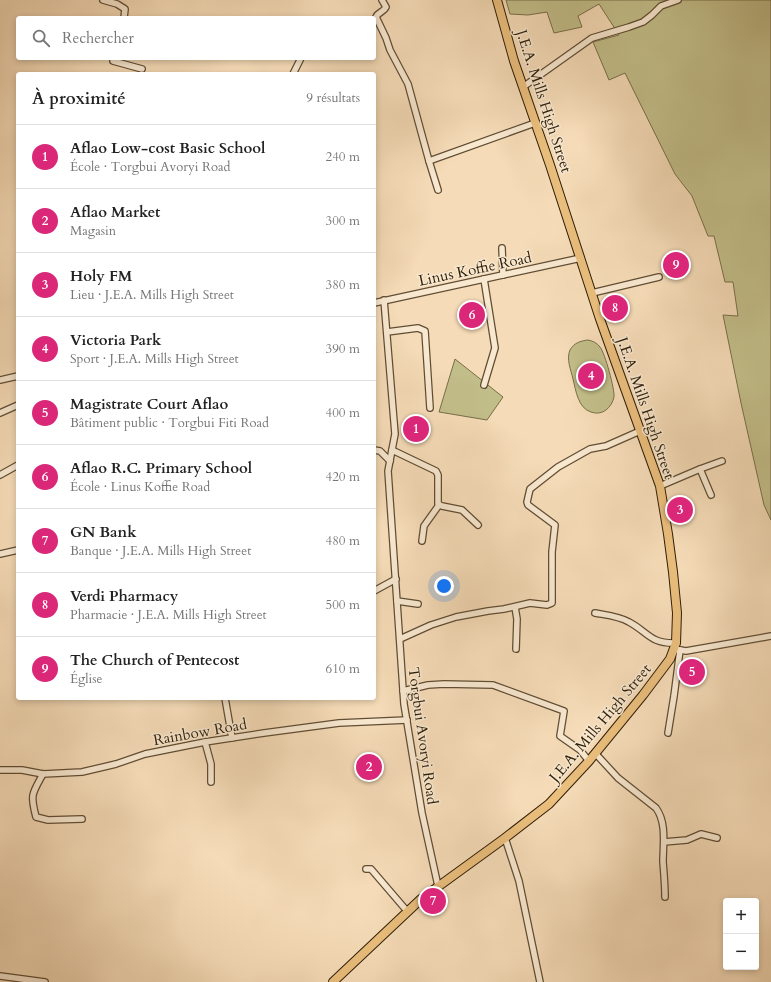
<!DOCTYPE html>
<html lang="fr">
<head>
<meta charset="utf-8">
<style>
	:root { --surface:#fff; --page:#f2f2f2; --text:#222; --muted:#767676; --line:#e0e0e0; --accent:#db2777 }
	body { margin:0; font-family:Cardo,serif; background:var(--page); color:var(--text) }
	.controls { position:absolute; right:12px; bottom:12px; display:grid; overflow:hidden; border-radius:4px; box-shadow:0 2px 6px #0003 }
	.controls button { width:36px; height:36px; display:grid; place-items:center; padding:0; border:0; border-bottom:1px solid var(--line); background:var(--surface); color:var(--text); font:20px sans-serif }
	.you { position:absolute; left:444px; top:586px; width:14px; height:14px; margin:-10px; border:3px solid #fff; border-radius:50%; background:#1a73e8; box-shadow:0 0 0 6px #1a73e833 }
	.badge { display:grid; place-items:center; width:26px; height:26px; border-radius:50%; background:var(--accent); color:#fff; font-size:13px; font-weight:700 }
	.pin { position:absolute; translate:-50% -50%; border:2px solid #fff; box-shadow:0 1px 4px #0006 }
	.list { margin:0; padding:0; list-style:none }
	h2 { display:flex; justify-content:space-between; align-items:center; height:52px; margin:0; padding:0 16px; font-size:17px }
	h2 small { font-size:13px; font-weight:400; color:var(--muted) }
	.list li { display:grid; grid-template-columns:26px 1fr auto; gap:12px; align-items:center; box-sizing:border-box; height:64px; padding:0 16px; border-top:1px solid var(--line) }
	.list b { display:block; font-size:15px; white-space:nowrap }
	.list p { margin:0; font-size:13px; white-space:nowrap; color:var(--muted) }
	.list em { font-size:13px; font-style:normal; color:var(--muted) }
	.icon { flex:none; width:22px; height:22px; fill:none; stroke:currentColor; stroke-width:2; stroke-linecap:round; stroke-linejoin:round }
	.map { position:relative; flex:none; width:771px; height:982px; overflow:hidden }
	.search { position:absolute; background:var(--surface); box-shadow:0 2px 6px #0003; left:16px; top:16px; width:360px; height:44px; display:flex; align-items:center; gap:10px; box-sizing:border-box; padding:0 14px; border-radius:4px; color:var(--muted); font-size:15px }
	.panel { position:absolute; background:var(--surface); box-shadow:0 2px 6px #0003; left:16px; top:72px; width:360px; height:628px; border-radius:4px }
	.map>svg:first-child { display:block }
	.green { fill:#c2be8a; stroke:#786e49 }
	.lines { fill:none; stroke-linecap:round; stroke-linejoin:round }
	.minor-casing { stroke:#604d34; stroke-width:8 }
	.highway-casing { stroke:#2e1e08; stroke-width:10 }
	.minor { stroke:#f8e8d0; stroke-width:5.5 }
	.highway { stroke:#eabe7c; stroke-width:8 }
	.labels { text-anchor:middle; stroke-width:3; stroke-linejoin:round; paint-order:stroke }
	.street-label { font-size:15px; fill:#2e1e08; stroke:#f8e8d0 }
</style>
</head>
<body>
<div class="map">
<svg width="771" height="982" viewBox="0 0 771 982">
	<rect width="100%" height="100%" fill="#f5dbb7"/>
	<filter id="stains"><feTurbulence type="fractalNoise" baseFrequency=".005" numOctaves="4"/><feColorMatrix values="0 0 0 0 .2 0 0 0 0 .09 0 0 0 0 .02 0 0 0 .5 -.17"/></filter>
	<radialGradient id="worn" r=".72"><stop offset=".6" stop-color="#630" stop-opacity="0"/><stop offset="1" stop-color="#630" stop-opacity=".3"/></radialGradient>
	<g class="green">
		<polygon points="506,0 771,0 771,520 764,505 741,403 723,315 738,316 733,282 725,282 714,236 708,236 692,196 675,174 625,73 609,80 593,42 619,35 599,4 578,16 582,27 554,33 547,12 528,15 510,14"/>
		<path d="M588,340C593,341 597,343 600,347C605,353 615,390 614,397C613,402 610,407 606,410C602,413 597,414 591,412C578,408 576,391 573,379C571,370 566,359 570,350C574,343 580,341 588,340Z"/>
		<polygon points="455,359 503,397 487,420 439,412"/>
	</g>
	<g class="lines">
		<defs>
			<g id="minor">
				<polyline points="103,0 117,4 125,9 124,18"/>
				<path d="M382,0L386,7C384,12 378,12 376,17L386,38L390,50L408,84L429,161L535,123"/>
				<polyline points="113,58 113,61 142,69"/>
				<polyline points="293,74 301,58"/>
				<polyline points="523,87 592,38 629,27 643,22 652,15 661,6 678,0"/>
				<polyline points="429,161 438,190"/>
				<polyline points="502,248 503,275"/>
				<polyline points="592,293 659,277"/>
				<polyline points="384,300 395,434 388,471 404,704 422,813 438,886"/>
				<polyline points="374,303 581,258"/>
				<polyline points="387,332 418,328 425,331 430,408"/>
				<polyline points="0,380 18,376"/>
				<polyline points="484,385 495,348 484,279"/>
				<polyline points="0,413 18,405"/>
				<polyline points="374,450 380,451 390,461"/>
				<polyline points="392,450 436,471 438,475 438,504 442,506 462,510 478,525"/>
				<polyline points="700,469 711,495"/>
				<polyline points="0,475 18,465"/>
				<polyline points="660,486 700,469 722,461"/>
				<polyline points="422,541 424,526 439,505"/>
				<polyline points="0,554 18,550"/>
				<polyline points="374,591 396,579"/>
				<polyline points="397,601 418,604"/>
				<polyline points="515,607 517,619 516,649"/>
				<path d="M595,613C606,615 619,616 629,622C648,632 650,644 676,643"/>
				<polyline points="400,639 431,625 456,617 488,611 504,609 530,603 547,605 552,603 552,552 555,525 528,505 527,502 530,489 558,467 590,449 606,446 640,431"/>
				<polyline points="674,649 686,651 771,636"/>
				<polyline points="403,691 428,685 444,684 493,685 564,711 560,736 580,750 589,761"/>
				<polyline points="225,698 232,738"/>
				<polyline points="668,733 674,696 680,650"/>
				<polyline points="205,742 211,764 211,782"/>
				<path d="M595,753L618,778L656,808C667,823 663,845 663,862C664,874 665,885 665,897"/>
				<polyline points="0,770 22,770 43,774 82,772 116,764 145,754 205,742 264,733 339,723 407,720"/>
				<path d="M43,774C32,794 30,794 36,817L48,820L82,819"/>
				<polyline points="505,838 519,881 540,982"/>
				<polyline points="664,842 687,840 701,834 717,838"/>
				<polyline points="366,869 371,869 407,911"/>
				<polyline points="0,976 45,982"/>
			</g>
			<polyline id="highway" points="333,982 421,899 505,838 549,804 589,761 643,695 670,659 676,643 677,613 673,572 668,534 660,486 600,319 550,165 514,61 497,0"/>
		</defs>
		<use href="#minor" class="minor-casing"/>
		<use href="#highway" class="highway-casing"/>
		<use href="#minor" class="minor"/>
		<use href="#highway" class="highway"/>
	</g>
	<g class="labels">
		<g class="street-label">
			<text transform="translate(544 101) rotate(72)" y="5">J.E.A. Mills High Street</text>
			<text transform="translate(475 269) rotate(-12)" y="5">Linus Koffie Road</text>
			<text transform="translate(646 408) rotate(71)" y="5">J.E.A. Mills High Street</text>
			<text transform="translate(600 723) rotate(-50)" y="5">J.E.A. Mills High Street</text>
			<text transform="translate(200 732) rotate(-10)" y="5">Rainbow Road</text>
			<text transform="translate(423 736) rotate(82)" y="5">Torgbui Avoryi Road</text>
		</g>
	</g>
	<rect width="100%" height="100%" filter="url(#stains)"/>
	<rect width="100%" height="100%" fill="url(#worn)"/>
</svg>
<div class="controls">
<button>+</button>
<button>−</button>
</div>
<div class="you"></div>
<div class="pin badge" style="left:416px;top:429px">1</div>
<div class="pin badge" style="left:369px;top:767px">2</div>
<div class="pin badge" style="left:680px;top:510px">3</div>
<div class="pin badge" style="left:591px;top:376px">4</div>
<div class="pin badge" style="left:692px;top:672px">5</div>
<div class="pin badge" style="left:472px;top:315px">6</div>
<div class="pin badge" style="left:433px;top:901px">7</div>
<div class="pin badge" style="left:615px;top:308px">8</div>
<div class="pin badge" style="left:676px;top:265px">9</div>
<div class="search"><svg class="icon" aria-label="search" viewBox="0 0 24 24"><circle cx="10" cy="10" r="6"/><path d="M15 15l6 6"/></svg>Rechercher</div>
<section class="panel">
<h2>À proximité<small>9 résultats</small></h2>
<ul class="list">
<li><span class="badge">1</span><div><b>Aflao Low-cost Basic School</b><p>École · Torgbui Avoryi Road</p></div><em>240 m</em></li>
<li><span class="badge">2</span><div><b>Aflao Market</b><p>Magasin</p></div><em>300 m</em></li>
<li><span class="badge">3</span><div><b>Holy FM</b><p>Lieu · J.E.A. Mills High Street</p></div><em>380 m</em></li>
<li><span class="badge">4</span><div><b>Victoria Park</b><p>Sport · J.E.A. Mills High Street</p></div><em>390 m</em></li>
<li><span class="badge">5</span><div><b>Magistrate Court Aflao</b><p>Bâtiment public · Torgbui Fiti Road</p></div><em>400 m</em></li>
<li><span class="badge">6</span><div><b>Aflao R.C. Primary School</b><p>École · Linus Koffie Road</p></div><em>420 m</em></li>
<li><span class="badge">7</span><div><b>GN Bank</b><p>Banque · J.E.A. Mills High Street</p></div><em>480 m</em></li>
<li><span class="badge">8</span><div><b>Verdi Pharmacy</b><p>Pharmacie · J.E.A. Mills High Street</p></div><em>500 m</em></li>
<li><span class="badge">9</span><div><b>The Church of Pentecost</b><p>Église</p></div><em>610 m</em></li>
</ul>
</section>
</div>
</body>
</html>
